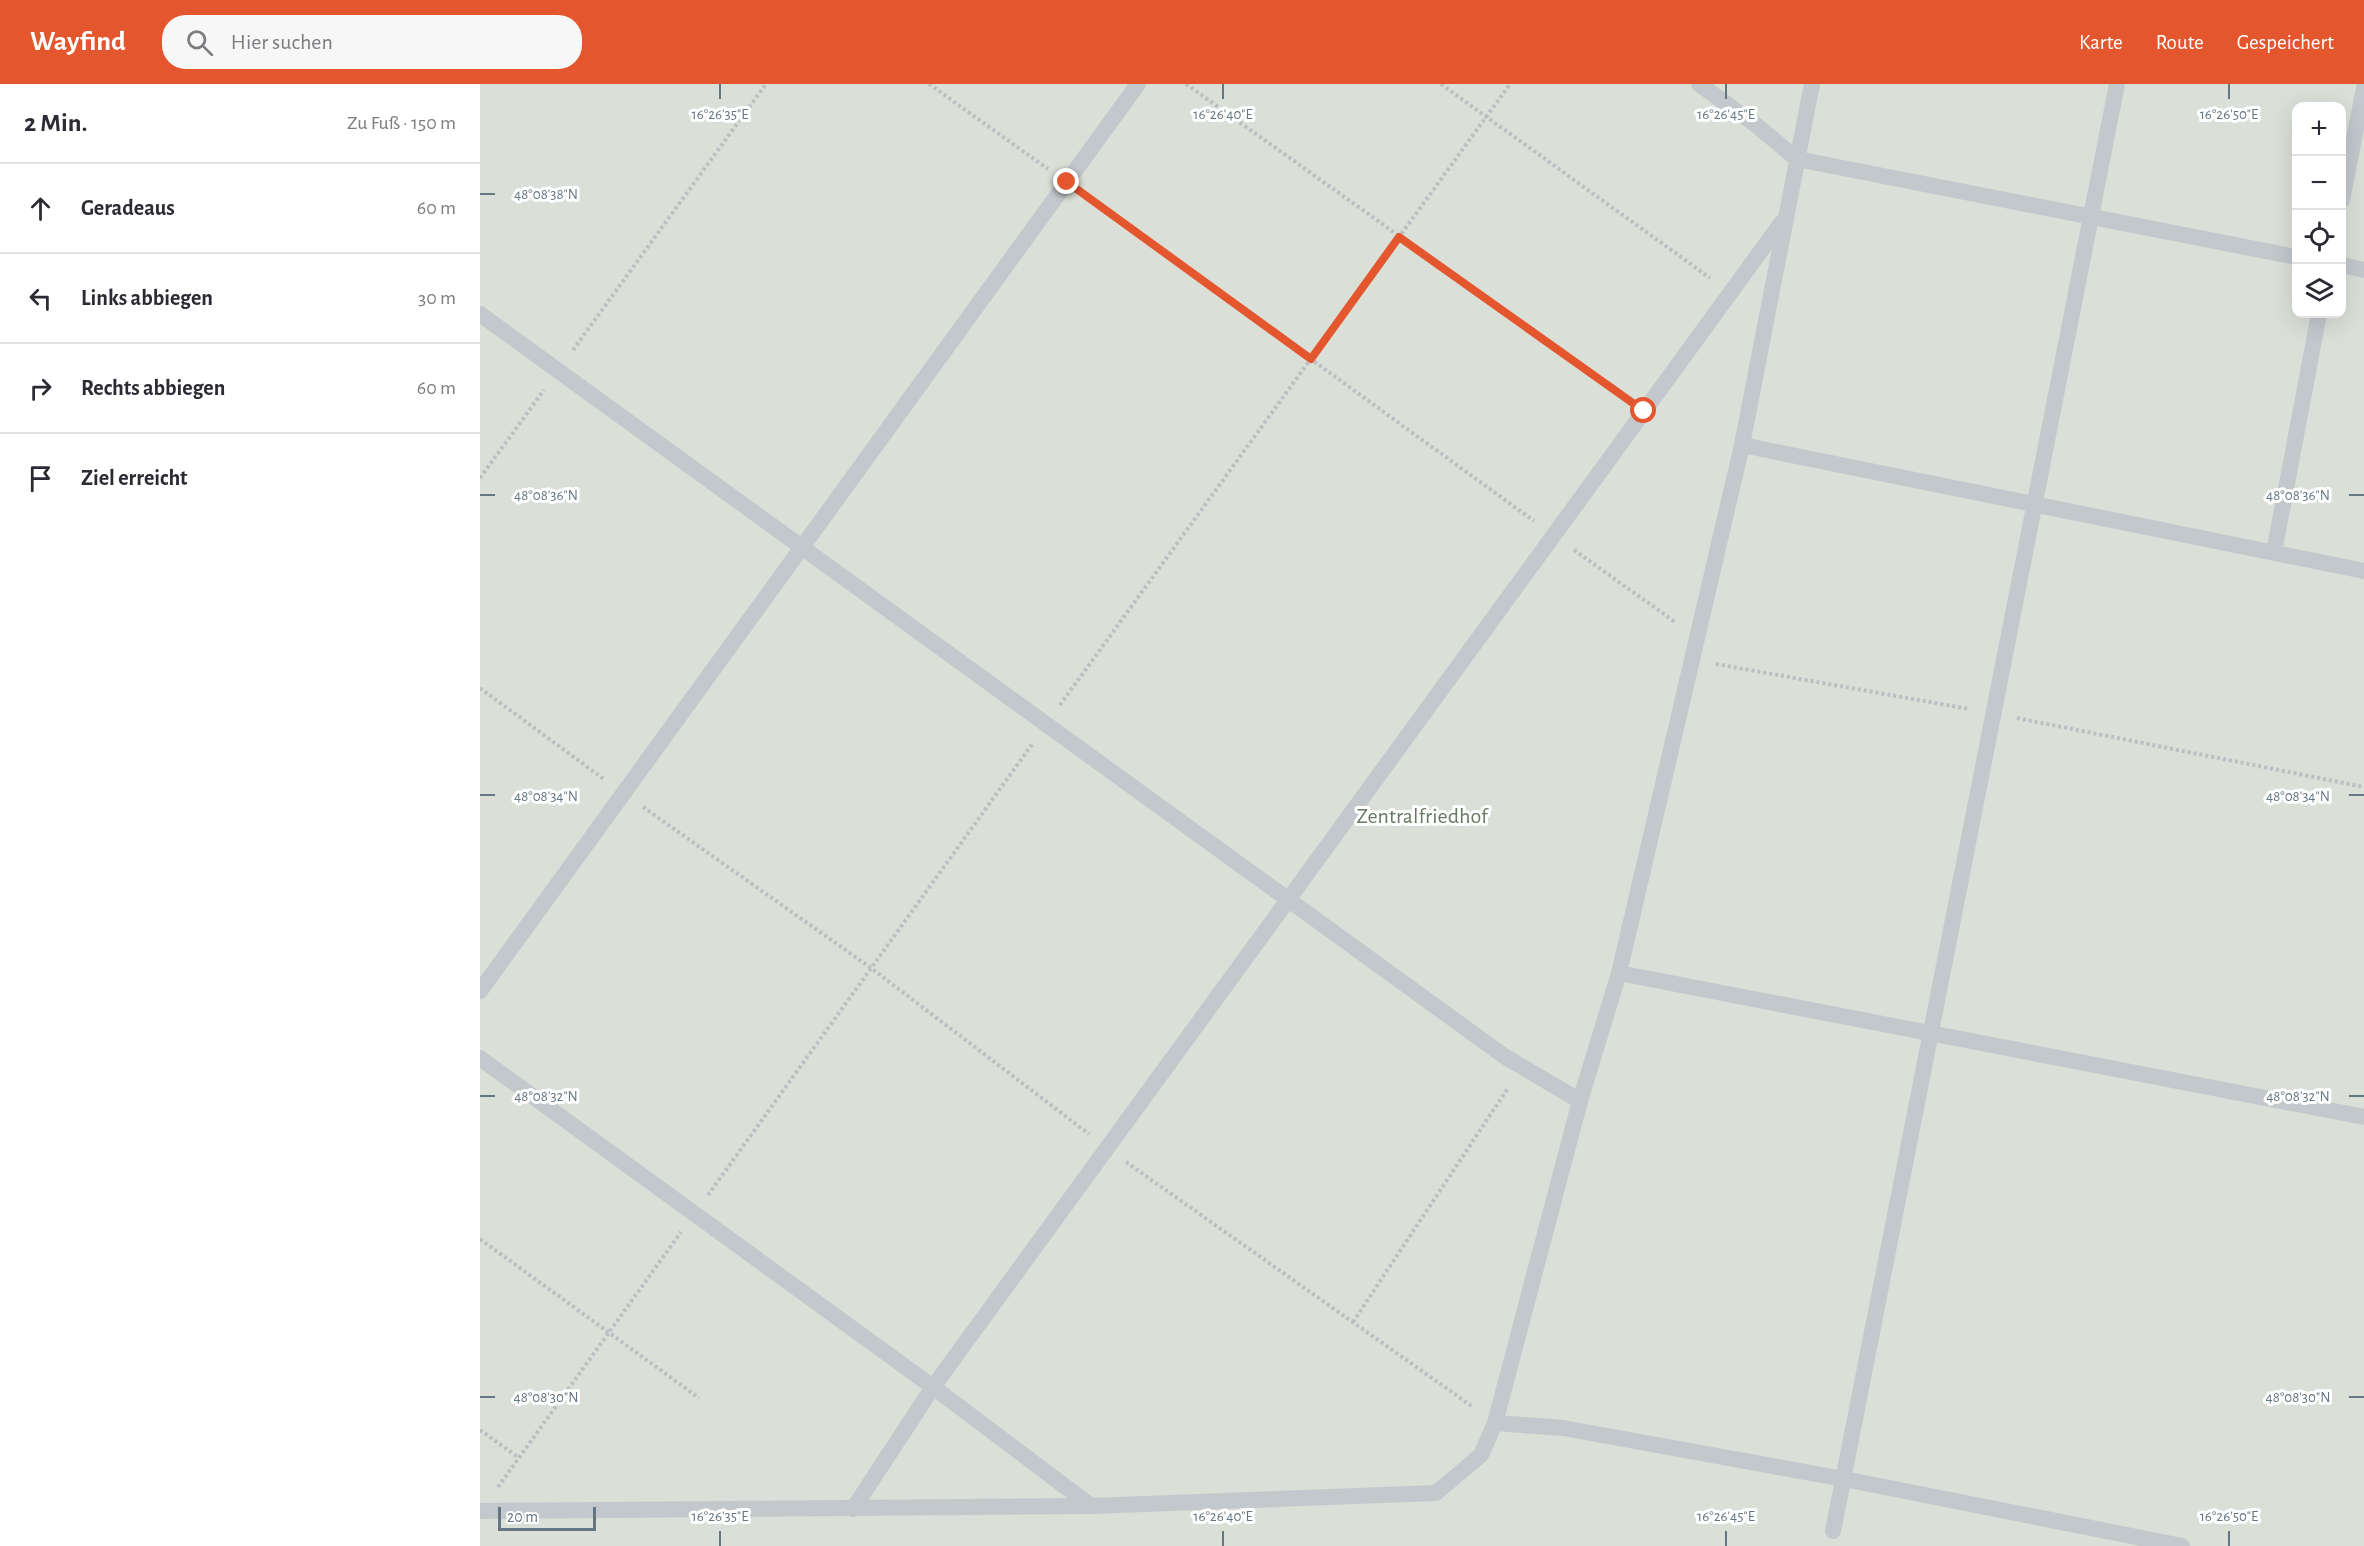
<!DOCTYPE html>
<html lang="de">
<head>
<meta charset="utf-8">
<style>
	:root { --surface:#fff; --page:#f7f7f7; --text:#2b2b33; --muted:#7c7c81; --line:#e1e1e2; --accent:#e4572e }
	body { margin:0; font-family:"Alegreya Sans",sans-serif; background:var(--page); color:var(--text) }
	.controls { position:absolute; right:18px; top:18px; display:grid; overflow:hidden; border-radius:12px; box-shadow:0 6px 24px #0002 }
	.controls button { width:54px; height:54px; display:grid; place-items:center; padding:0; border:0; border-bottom:2px solid var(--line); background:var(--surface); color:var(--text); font:30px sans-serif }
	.scale { position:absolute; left:18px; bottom:15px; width:98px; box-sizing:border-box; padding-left:6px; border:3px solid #657683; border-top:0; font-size:16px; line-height:21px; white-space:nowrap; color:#657683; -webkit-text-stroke:4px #fff; paint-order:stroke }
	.stop { position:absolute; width:18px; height:18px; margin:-14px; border:4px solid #e4572e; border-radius:50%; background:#fff }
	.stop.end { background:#e4572e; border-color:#fff; box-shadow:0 2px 6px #0008 }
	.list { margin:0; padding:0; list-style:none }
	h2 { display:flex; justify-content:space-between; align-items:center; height:78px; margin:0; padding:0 24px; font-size:26px }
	h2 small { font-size:20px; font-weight:400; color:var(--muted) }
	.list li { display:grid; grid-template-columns:39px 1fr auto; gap:18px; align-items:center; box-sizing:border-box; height:90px; padding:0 24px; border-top:2px solid var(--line) }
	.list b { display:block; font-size:22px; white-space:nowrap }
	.list em { font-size:20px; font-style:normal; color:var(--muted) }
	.icon { flex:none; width:33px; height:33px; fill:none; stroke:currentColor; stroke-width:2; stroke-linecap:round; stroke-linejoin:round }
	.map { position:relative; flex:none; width:1884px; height:1462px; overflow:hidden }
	header { display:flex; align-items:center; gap:36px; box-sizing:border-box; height:84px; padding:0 30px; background:var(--accent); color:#fff }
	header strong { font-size:28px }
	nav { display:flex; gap:33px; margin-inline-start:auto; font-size:21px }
	.search { width:420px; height:54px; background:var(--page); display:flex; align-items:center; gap:15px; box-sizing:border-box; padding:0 21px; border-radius:24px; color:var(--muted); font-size:22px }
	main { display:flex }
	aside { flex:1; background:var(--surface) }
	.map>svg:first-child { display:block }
	.green { fill:#dadfd7; fill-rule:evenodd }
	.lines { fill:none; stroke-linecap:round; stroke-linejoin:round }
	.path { stroke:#bbbfc2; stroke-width:4; stroke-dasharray:3 3; stroke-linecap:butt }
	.service { stroke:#c3c8cc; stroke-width:16 }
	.route { stroke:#e4572e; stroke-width:8 }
	.ticks { fill:none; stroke:#657683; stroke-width:2 }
	.labels { text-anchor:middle; stroke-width:6; stroke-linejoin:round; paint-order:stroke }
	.park-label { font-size:22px; fill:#687a64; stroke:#fff }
	.ticks-label { font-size:15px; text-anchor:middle; fill:#657683; stroke:#fff; stroke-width:6; stroke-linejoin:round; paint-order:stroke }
</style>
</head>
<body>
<header>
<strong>Wayfind</strong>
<div class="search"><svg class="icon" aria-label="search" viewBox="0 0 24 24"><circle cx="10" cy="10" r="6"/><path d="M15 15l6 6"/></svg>Hier suchen</div>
<nav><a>Karte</a><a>Route</a><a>Gespeichert</a></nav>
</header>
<main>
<aside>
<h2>2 Min.<small>Zu Fuß · 150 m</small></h2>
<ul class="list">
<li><svg class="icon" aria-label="ahead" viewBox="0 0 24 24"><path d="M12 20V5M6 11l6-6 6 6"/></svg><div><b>Geradeaus</b></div><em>60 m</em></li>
<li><svg class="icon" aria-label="left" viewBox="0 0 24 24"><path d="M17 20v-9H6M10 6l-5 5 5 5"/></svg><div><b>Links abbiegen</b></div><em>30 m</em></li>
<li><svg class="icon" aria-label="right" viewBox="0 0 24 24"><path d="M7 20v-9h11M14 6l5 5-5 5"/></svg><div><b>Rechts abbiegen</b></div><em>60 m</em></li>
<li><svg class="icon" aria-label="arrive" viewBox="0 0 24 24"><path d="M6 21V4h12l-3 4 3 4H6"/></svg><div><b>Ziel erreicht</b></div></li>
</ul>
</aside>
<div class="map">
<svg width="1884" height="1462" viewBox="0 0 1884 1462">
	<rect width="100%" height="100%" fill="#fafaf8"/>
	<path class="green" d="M0,0H1884V1462H0ZM1816,22H1862V230H1816Z"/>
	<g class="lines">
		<g class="path">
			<polyline points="449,0 568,85"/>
			<polyline points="706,0 1145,313"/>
			<polyline points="961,0 1230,194"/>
			<polyline points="606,112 1054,437"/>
			<polyline points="93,266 286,0"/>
			<polyline points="0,394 64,306"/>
			<polyline points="1094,466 1195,538"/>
			<polyline points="1236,580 1489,625"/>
			<polyline points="0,604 125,696"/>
			<polyline points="580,621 1030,0"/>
			<polyline points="1537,634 1884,703"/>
			<polyline points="163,723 391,884 609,1050"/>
			<polyline points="646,1078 993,1323"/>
			<polyline points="228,1111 553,659"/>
			<polyline points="0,1155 219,1314"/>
			<polyline points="873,1238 1028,1004"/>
			<polyline points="0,1346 39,1374"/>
			<polyline points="18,1403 201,1148"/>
		</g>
		<g class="service">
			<polyline points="1219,0 1276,41 1317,75 1816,173"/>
			<polyline points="1862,116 1884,4"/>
			<polyline points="1862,181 1884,186"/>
			<polyline points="0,230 1024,972 1100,1017"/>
			<polyline points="1262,361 1884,487"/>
			<polyline points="1794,468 1839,230"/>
			<polyline points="1139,889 1884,1033"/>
			<polyline points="0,907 658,0"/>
			<polyline points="0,974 453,1303 611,1422"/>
			<polyline points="1015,1339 1083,1344 1364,1395 1702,1462"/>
			<polyline points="373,1425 453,1303 1302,138"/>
			<polyline points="0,1427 611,1422 956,1409 1001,1371 1015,1339 1100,1017 1139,889 1262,361 1332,0"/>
			<polyline points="1353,1447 1637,0"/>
		</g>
	</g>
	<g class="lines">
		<polyline class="route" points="587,98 831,275 919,153 1164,327"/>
	</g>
	<path class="ticks" d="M240,0V15M743,0V15M1246,0V15M1749,0V15M0,110H15M0,411H15M1869,411H1884M0,711H15M1869,711H1884M0,1012H15M1869,1012H1884M0,1313H15M1869,1313H1884M240,1447V1462M743,1447V1462M1246,1447V1462M1749,1447V1462"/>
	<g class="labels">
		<g class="park-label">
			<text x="942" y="739">Zentralfriedhof</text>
		</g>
	</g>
	<g class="ticks-label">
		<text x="240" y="35">16°26'35"E</text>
		<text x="743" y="35">16°26'40"E</text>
		<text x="1246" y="35">16°26'45"E</text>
		<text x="1749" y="35">16°26'50"E</text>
		<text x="66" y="115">48°08'38"N</text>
		<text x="66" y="416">48°08'36"N</text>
		<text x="1818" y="416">48°08'36"N</text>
		<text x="66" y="717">48°08'34"N</text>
		<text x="1818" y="717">48°08'34"N</text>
		<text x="66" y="1017">48°08'32"N</text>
		<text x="1818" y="1017">48°08'32"N</text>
		<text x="66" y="1318">48°08'30"N</text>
		<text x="1818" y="1318">48°08'30"N</text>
		<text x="240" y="1437">16°26'35"E</text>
		<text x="743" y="1437">16°26'40"E</text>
		<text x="1246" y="1437">16°26'45"E</text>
		<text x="1749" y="1437">16°26'50"E</text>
	</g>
</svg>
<div class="controls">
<button>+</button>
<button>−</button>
<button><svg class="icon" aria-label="locate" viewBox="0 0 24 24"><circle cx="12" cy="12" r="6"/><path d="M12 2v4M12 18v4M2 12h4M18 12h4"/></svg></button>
<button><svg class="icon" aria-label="layers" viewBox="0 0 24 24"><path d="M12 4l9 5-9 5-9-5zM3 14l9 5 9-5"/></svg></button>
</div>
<div class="scale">20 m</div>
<div class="stop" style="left:1164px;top:327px"></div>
<div class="stop end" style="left:587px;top:98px"></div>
</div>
</main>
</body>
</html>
